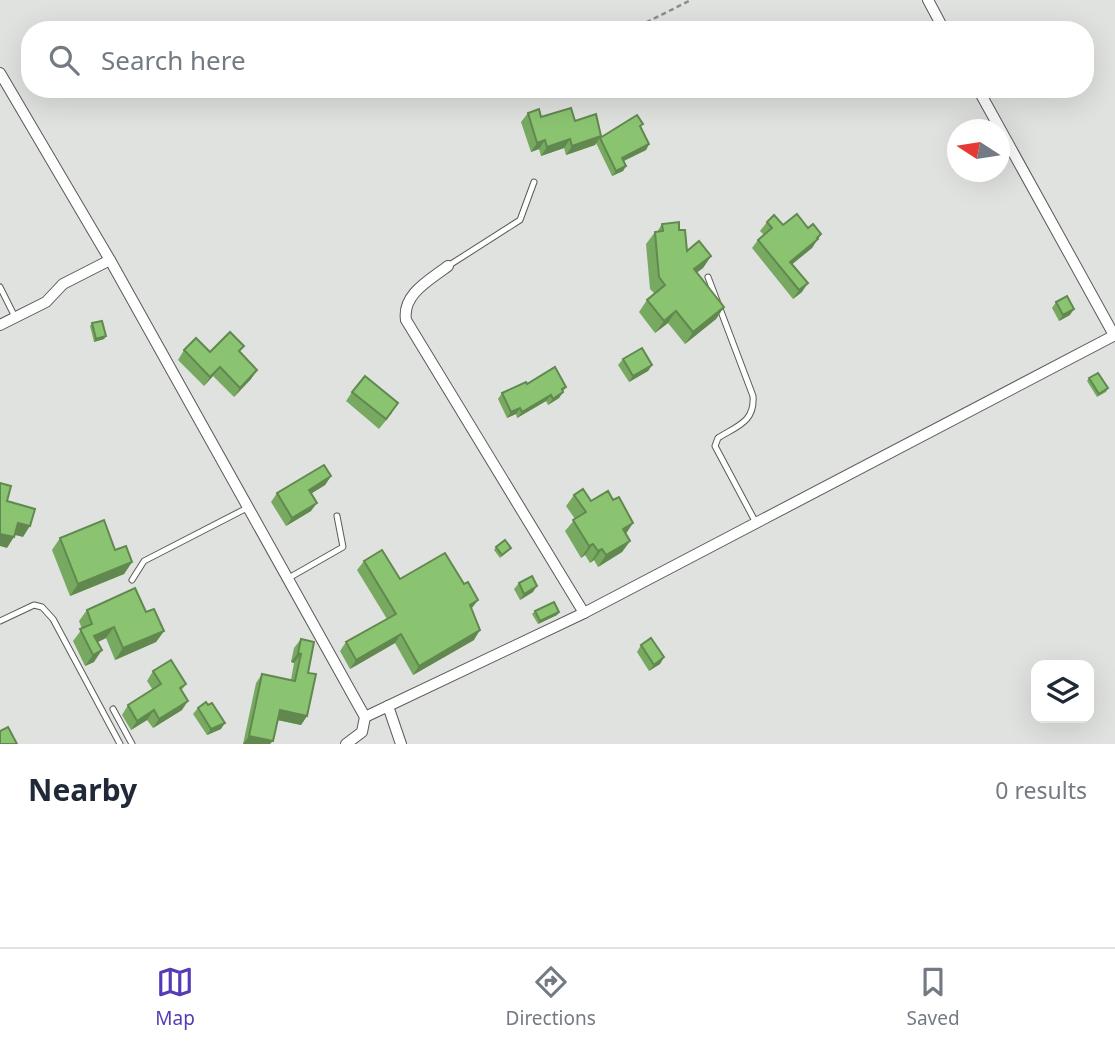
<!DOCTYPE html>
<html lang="en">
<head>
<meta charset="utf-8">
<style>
	:root { --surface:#fff; --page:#f6f6f7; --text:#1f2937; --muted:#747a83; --line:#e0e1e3; --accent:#553cb4 }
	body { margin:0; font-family:"Noto Sans",sans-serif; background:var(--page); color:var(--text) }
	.controls { position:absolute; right:21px; bottom:21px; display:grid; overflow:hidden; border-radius:14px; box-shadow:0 7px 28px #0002 }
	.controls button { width:63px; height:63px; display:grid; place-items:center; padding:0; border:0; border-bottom:2px solid var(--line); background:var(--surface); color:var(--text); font:35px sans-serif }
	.compass { position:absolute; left:947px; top:119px; width:63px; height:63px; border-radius:50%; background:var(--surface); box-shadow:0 7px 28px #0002; rotate:282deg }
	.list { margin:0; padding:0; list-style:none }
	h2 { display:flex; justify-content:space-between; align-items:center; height:91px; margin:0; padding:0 28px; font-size:30px }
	h2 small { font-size:23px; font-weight:400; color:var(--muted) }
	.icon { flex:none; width:38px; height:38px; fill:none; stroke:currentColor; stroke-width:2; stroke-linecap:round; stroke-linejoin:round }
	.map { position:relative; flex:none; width:1115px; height:744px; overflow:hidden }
	.search { position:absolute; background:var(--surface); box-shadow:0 7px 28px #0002; left:21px; right:21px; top:21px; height:77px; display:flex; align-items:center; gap:18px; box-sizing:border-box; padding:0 24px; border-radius:28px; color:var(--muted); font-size:26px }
	.sheet { height:203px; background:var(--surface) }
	nav { display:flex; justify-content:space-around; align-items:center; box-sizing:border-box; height:98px; border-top:2px solid var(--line); background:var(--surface); font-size:19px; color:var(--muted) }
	nav a { display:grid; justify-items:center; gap:4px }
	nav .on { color:var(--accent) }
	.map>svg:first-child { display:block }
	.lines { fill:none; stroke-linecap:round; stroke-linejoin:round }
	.service-casing { stroke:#595b58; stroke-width:7 }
	.minor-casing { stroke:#595b58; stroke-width:12 }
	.path { stroke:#8b8d8b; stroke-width:2.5; stroke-dasharray:5 3.5; stroke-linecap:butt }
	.service { stroke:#fff; stroke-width:5 }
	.minor { stroke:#fff; stroke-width:10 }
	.wall { fill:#78a961 }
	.shaded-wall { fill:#61894f }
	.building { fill:#8bc471; stroke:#61894f; stroke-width:2 }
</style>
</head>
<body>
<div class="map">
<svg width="1115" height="744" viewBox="0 0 1115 744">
	<rect width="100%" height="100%" fill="#e0e2df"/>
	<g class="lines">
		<defs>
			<g id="service">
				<polyline points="448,266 520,220 534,182"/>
				<path d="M708,277L753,396C755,422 737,426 718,438L715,446L755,521"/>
				<polyline points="0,287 15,317"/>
				<polyline points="287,579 343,547 337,516"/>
				<polyline points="132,580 144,561 247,508"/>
				<polyline points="0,621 34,605 42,607 53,619 120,744"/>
				<polyline points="113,709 132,744"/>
			</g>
			<g id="minor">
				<polyline points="928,0 944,30"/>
				<polyline points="0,73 110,260 365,717 362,732 346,744"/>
				<polyline points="978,89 1114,335"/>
				<path d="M448,266C430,280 402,294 406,320L584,613"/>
				<polyline points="0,325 46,302 63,284 110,260"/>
				<polyline points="388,706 401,744"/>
				<polyline points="365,717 584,613 1115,335"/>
			</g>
		</defs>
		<use href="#service" class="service-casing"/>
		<use href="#minor" class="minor-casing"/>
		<polyline class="path" points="631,30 691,0"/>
		<use href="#service" class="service"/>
		<use href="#minor" class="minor"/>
	</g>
	<g class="wall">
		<polygon points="528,113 541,117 575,121 600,138 641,128 649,144 646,150 624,161 626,166 623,171 612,176 596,143 595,145 566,155 564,148 541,156 539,149 531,152 521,122"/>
		<polygon points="767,222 783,225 808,228 821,234 812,248 792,264 802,292 793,299 752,248 758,240 764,235 760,231"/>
		<polygon points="662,224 679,230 687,251 711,256 703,268 697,272 724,307 716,319 685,344 668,323 655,333 639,312 647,300 655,294 650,289 646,244 655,232 657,232"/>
		<polygon points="1056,302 1070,315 1059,321 1052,308"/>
		<polygon points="92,323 106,336 104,339 94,342 90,326"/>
		<polygon points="184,350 210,352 240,352 257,370 251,379 234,397 213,376 204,386 178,360"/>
		<polygon points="623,359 652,365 648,371 629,382 618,365"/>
		<polygon points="1089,378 1108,388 1106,392 1097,397 1087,381"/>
		<polygon points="527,384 566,387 559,398 548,405 546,401 517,418 516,414 507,418 498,399 502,393"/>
		<polygon points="352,392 392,413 379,429 346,401"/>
		<polygon points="331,476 325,485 312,493 311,511 286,526 271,502 277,493"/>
		<polygon points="574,495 591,501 613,500 633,523 626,534 630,541 622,552 598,567 594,560 590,563 585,555 581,558 565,531 575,519 566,506"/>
		<polygon points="60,538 115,550 132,562 124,574 70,596 52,550"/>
		<polygon points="496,547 511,548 500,558 494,550"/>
		<polygon points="364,561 400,579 464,584 478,600 471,609 474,640 413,675 395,643 350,669 340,651 346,642 387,619 357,570"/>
		<polygon points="519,583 533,592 520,600 514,589"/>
		<polygon points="87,610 146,612 164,631 156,642 115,660 106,638 98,642 94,662 85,666 73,641 82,629 79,621"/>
		<polygon points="535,611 559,612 557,615 538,624 532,614"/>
		<polygon points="301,639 308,673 307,716 301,725 277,720 270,744 243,744 256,683 262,674 291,680 294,663 291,662 294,648"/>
		<polygon points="641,645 664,657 660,664 649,671 637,652"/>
		<polygon points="153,671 186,684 181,691 182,710 153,728 147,720 131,730 122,715 128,705 153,690 147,681"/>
		<polygon points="208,705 221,729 207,735 193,714 198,708"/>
	</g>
	<g class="shaded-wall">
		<polygon points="601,136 595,145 566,155 572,146"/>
		<polygon points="570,139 564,148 541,156 547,147"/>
		<polygon points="545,140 539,149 531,152 537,143"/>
		<polygon points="649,144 646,150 619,163 622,158"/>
		<polygon points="626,166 623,171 612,176 616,171"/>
		<polygon points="821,234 812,248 784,271 790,262"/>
		<polygon points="711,256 703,268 686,281 694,269"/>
		<polygon points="808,283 802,292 793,299 799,290"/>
		<polygon points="724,307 716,319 685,344 693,332"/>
		<polygon points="1074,309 1070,315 1059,321 1063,315"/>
		<polygon points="676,311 668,323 655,333 664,321"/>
		<polygon points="106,336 104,339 94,342 96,339"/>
		<polygon points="652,365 648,371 629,382 633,376"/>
		<polygon points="220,367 213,376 204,386 210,377"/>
		<polygon points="257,370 251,379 234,397 240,388"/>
		<polygon points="563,392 559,398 548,405 553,399"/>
		<polygon points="551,395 546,401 517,418 522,412"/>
		<polygon points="520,408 516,414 507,418 511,412"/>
		<polygon points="331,476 325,485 304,498 309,490"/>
		<polygon points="317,503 311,511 286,526 292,518"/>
		<polygon points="18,523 30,526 23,537 11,534"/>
		<polygon points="633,523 625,534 623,529"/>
		<polygon points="0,534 14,537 7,548 0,546"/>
		<polygon points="630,541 622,552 598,567 606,555"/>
		<polygon points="593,544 585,555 581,558 589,546"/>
		<polygon points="602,549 594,560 590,563 598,551"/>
		<polygon points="132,562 124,574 70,596 78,584"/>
		<polygon points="537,586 533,592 520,600 524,594"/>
		<polygon points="478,600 471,609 470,605"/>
		<polygon points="559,612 557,615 538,624 540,621"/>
		<polygon points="114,627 106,638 89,646 94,636"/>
		<polygon points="480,630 474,640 413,675 419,666"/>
		<polygon points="164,631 156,642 115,660 123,648"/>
		<polygon points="401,634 395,643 350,669 356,660"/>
		<polygon points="102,650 94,662 85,666 93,655"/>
		<polygon points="298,653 301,654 294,663 291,662"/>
		<polygon points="664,657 660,664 649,671 654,665"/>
		<polygon points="188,701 182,710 153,728 159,719"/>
		<polygon points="154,710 147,720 131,730 137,721"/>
		<polygon points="280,710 307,716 301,725 273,719"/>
		<polygon points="225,723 221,729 207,735 211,729"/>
		<polygon points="249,736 273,741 270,744 243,744"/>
	</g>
	<g class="building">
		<polygon points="571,108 575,121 596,114 601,136 572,146 570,139 547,147 545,140 537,143 528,113 539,109 541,117"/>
		<polygon points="637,115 643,124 640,126 649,144 622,158 626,166 616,171 600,138"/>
		<polygon points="797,214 808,228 813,224 821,234 817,238 818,239 790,262 808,283 799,290 758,240 772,228 767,222 774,215 783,225"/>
		<polygon points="679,222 679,230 685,230 687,251 699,241 711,256 694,269 724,307 693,332 676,311 664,321 647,300 665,285 659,277 655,232 663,231 662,224"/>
		<polygon points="1067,296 1074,309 1063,315 1056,302"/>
		<polygon points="102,321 106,336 96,339 92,323"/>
		<polygon points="230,332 244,346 239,351 257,370 240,388 220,367 210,377 184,350 196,338 210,352"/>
		<polygon points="642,348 652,365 633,376 623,359"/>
		<polygon points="555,367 566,387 562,389 563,392 553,399 551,395 522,412 520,408 511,412 502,393 526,382 527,384"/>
		<polygon points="1098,373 1108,388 1099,394 1089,378"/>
		<polygon points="365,376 398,403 386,419 352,392"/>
		<polygon points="324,465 331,476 309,490 317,503 292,518 277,493"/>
		<polygon points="0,483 11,486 7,501 35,509 30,526 18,523 14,537 0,534"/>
		<polygon points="583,489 591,501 608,491 613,500 619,497 633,523 623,529 630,541 606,555 602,549 598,551 593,544 589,546 573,520 586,512 574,495"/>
		<polygon points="104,520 115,550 126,546 132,562 78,584 60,538"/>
		<polygon points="505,540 511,548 502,555 496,547"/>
		<polygon points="382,550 400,579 445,553 464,584 468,582 478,600 470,605 480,630 419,666 401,634 356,660 346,642 396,614 364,561"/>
		<polygon points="532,576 537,586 524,594 519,583"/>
		<polygon points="135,588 146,612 154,609 164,631 123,648 114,627 94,636 102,650 93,655 80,629 92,624 87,610"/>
		<polygon points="554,602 559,612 540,621 535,611"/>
		<polygon points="651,638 664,657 654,665 641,645"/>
		<polygon points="301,639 314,642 308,673 316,674 307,716 280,710 273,741 249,736 262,674 295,681 301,654 298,653"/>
		<polygon points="171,660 186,684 180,688 188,701 159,719 154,710 137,721 128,705 161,684 153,671"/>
		<polygon points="206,702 208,705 212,703 225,723 211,729 198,708"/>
		<polygon points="8,727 17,744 0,744 0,731"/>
	</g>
</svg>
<div class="controls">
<button><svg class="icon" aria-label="layers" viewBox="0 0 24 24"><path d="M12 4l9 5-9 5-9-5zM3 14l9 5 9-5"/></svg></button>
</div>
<svg class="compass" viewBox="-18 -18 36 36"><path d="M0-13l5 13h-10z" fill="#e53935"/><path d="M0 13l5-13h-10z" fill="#747a83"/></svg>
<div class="search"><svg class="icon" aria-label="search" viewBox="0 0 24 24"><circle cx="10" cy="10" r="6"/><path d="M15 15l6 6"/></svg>Search here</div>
</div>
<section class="sheet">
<h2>Nearby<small>0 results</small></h2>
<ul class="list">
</ul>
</section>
<nav>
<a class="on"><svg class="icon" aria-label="map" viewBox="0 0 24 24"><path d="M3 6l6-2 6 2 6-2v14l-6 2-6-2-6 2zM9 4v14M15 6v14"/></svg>Map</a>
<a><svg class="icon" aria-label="directions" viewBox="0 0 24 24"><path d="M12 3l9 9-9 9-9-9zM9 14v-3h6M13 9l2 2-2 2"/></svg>Directions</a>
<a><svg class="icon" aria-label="saved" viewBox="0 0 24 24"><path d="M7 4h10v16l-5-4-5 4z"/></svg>Saved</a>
</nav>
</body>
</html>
